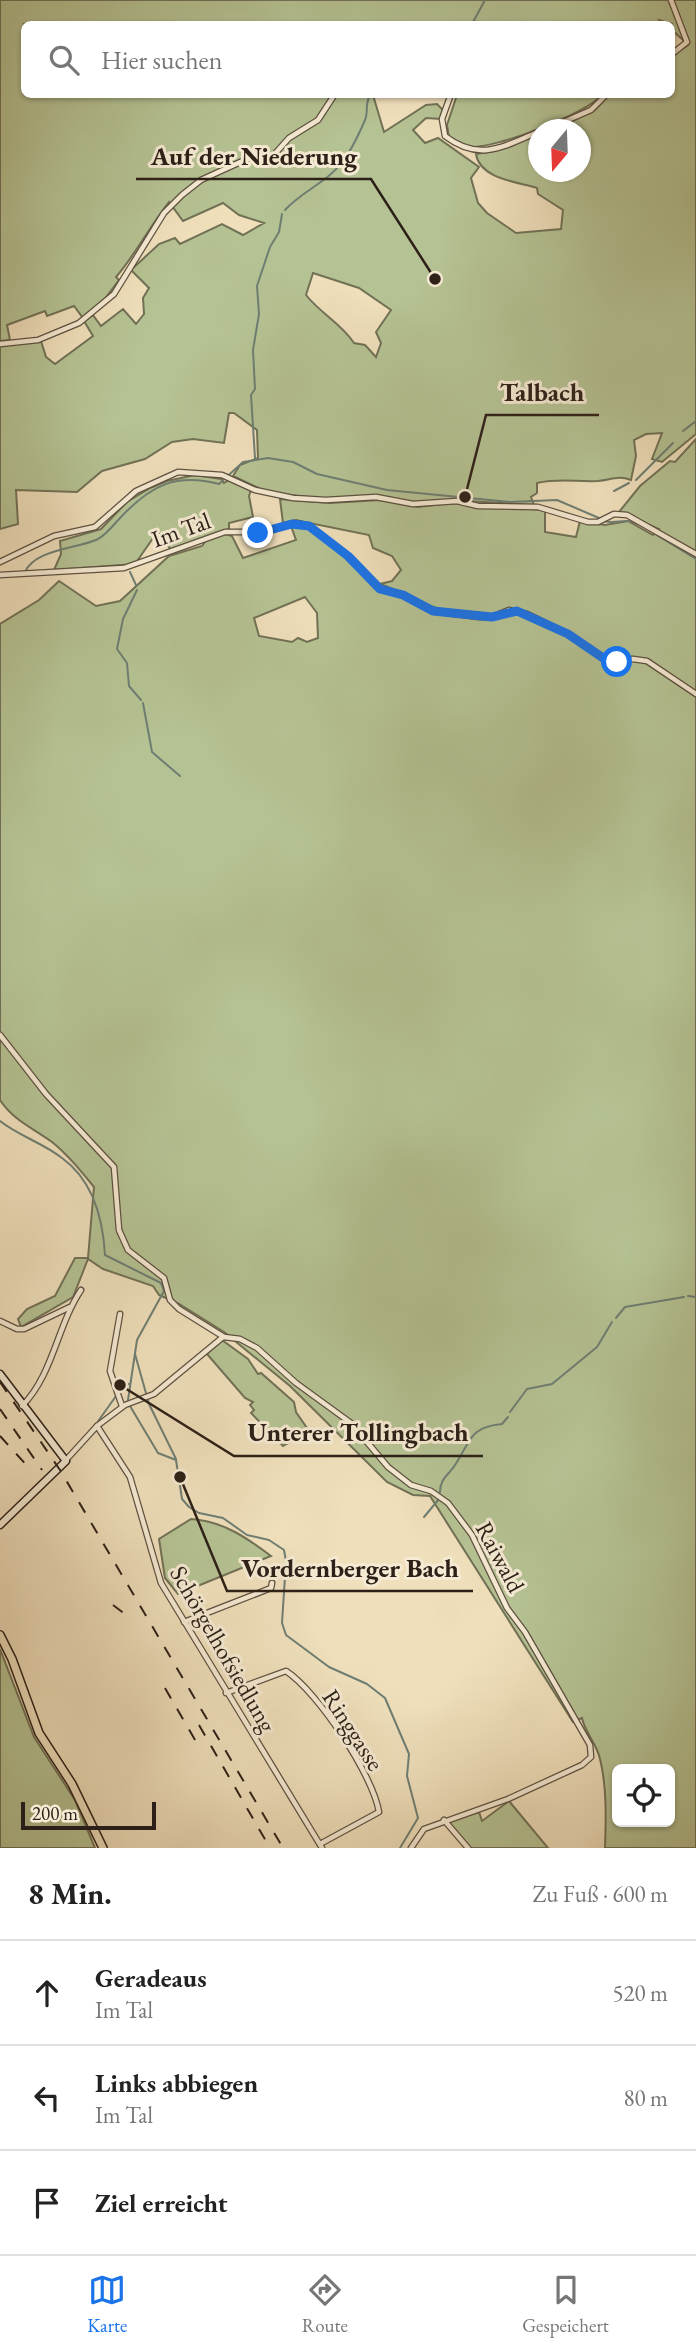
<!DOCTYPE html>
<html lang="de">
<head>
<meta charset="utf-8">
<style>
	:root { --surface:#fff; --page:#f6f6f6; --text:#222; --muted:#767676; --line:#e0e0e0; --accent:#1a73e8 }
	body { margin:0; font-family:"EB Garamond",serif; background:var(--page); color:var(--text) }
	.controls { position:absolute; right:21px; bottom:21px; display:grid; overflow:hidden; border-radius:10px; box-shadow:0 2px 5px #0004 }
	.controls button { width:63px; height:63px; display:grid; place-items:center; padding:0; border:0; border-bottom:2px solid var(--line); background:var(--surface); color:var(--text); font:35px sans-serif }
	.compass { position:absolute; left:528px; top:119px; width:63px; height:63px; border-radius:50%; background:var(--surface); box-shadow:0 2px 5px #0004; rotate:199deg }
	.scale { position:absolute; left:21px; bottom:18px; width:135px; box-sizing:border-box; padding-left:7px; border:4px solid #2d2018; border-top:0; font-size:19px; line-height:24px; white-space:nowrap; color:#2d2018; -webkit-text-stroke:5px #f5ead3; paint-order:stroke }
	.stop { position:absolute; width:21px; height:21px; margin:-16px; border:5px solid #1a73e8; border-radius:50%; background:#fff }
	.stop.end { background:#1a73e8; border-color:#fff; box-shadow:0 2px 7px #0008 }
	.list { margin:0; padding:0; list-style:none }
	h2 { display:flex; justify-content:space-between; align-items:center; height:91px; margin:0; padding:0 28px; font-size:30px }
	h2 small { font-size:23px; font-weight:400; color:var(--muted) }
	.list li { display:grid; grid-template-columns:46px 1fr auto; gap:21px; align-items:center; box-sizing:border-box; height:105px; padding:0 28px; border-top:2px solid var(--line) }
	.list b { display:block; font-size:26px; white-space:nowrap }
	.list p { margin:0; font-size:23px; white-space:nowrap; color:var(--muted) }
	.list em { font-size:23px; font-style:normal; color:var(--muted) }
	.icon { flex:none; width:38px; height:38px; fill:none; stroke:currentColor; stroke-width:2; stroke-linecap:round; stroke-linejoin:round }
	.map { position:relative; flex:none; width:696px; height:1848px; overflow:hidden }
	.search { position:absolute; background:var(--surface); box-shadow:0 2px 5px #0004; left:21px; right:21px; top:21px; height:77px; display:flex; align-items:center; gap:18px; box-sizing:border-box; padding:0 24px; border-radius:10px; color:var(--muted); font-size:26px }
	.sheet { height:406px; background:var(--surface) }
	nav { display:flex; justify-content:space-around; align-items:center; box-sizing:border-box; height:98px; border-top:2px solid var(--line); background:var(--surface); font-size:19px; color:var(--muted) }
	nav a { display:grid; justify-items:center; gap:4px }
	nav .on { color:var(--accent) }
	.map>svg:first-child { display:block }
	.green { fill:#b5c293; stroke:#717156; stroke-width:2; fill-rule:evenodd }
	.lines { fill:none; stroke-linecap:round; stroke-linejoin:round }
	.stream { stroke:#6e7e73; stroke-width:2 }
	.street-casing { stroke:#5e5041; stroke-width:7 }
	.secondary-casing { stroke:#2d2018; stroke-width:9 }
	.primary-casing { stroke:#2d2018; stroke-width:10 }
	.street { stroke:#f5ead3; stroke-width:4.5 }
	.secondary { stroke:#f5ead3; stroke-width:6 }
	.primary { stroke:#efdfbb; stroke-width:7 }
	.rail { stroke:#2d2018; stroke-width:2; stroke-dasharray:12 12; stroke-linecap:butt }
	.route { stroke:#1a73e8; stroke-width:9 }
	.labels { text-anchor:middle; stroke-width:6; stroke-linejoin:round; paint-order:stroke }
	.street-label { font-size:24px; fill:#2d2018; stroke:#f5ead3 }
	.leader { fill:none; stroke:#2d2018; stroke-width:2.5 }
	.callout-dot { fill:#2d2018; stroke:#f5ead3; stroke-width:2.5 }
	.callout-label { font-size:26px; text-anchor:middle; font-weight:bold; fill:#2d2018; stroke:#f5ead3; stroke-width:6; stroke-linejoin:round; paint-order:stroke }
</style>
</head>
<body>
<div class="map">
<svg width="696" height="1848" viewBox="0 0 696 1848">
	<rect width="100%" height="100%" fill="#efdfbb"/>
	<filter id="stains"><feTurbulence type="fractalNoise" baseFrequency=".00286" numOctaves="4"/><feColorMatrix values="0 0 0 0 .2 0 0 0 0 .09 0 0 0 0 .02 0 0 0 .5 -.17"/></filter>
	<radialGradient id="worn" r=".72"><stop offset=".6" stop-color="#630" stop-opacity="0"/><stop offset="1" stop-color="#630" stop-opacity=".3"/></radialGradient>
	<g class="green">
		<path d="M0,0H669L683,33V40L672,30V24L659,20L660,24H24V94L373,95L384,132L426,105L437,104L444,111L441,119L426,118L413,130L425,143L438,138L479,167L471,178L478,203L487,213L516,233L561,229L563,210L538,194L537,188C518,182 480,179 476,154L494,151L538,133V172H580V130L548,129L595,110L609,95L672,94V56L688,45L673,0H696V434L662,462L652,459L662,433L646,434L634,440L636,456L631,480C618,475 611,480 598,481C575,482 560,478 537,483V493L531,497L534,505L466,501L416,503L391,498H315L267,492L233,476L240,465L258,458L257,430L234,413H229L224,443L193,439L172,442L145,459L102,471L77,492L16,490L18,524L0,529V346L41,341L46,357L55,364L93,336L84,321L93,315L101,326L123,309L136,324L144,314L143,298L149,288L131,270L159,244L175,238L180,244L222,224L243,235L264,223L239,215L223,203L183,221L169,202C149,227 136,254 116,277L119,280L101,304L83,318L74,306L47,316L45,311L7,325L10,340L0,341ZM313,273L359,288L391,310L376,332L381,343L376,357L365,345L354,343C342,324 320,313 306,295Z"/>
		<path d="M457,95H602C586,114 495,149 469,147C462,147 456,142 449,138L447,125Z"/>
		<path d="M696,439V1848H605C606,1819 607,1787 600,1759C597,1744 585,1733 582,1718L573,1722L430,1496L413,1495L387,1482L290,1386L224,1332L179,1304L159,1295L153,1286L103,1269L88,1259L73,1297L21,1327L18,1319L27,1309L55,1296L75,1258H88L94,1187C81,1171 68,1155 52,1142C33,1128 14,1121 0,1100V624L39,600L59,581L96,606L120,601L169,556L202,546L207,539L225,534L232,536L243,558L296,540L291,526L307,527L347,558L376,589L400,595L431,612L456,617L455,612C426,609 407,593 380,584L392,581L401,570L392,556L373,548L369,535L295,520L283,523L280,499L330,503L380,500L418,507L452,503L545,510V532L576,537L580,521L605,525L628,521L653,535L659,529L619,512L640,486L670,461L675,462ZM305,597L317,613L318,638L307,642L298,638L292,642L259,636L254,618ZM617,1769H670V1822H617Z"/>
		<polygon points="195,475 221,479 224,483 229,480 251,490 249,496 253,517 229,523 229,529 171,550 158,531 135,564 54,570 61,554 60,541 101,529 127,502 150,488 167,481"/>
		<polygon points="222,1340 248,1359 258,1374 261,1373 294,1402 296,1412 309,1431 283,1446 251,1413 254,1410 250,1405 253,1402 245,1398 207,1354"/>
		<path d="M191,1519C223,1521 247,1538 271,1556L178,1594L165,1578L159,1539Z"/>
		<polygon points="0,1649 34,1737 75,1800 95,1848 0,1848"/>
		<polygon points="509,1801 548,1848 470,1848 450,1824 451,1820 479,1812 482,1821"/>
	</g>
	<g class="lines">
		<g class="stream">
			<polyline points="472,24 485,0"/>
			<path d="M285,210C302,191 328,182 342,162C352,150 359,134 365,120C369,111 364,102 371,94"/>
			<polyline points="683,431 696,421"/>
			<polyline points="255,458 251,395 255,389 253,350 259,314 257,286 270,247 279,232 282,214"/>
			<polyline points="636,480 673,443"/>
			<polyline points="614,491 629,483"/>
			<path d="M604,521C616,525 625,517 638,524"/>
			<polyline points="655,534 696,559"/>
			<path d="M25,572C35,549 77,549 98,539C107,534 114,524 121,517C151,485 176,473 219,484L243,462L268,458L293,462L317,474L387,490L510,502L557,500L599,518"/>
			<polyline points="130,572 136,585"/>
			<polyline points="137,590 123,619 117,649 127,663 129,686 141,700"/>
			<polyline points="143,703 152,752 180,776"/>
			<path d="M0,1121C19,1136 43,1143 62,1158C94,1181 103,1219 105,1255L161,1283L164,1291L137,1340L128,1400"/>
			<polyline points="688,1296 696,1297"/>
			<polyline points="616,1318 625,1307 684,1297"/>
			<polyline points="135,1354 149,1404 176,1459"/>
			<polyline points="119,1388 120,1385 129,1384"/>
			<polyline points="130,1406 158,1453 176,1460 182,1499 189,1507 199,1513 223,1518 247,1535 269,1540 284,1550 286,1561 282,1623 286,1635 329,1667 367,1684 385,1698 409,1754 407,1776 418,1818 400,1848"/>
			<polyline points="510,1412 527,1389 552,1384 597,1347 612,1322"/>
			<polyline points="94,1427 116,1396"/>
			<path d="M440,1492C440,1478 449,1475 455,1465C471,1441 469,1427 502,1424L508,1417"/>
			<polyline points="424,1517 439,1499"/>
		</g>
		<defs>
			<g id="street">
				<polyline points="671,0 687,42 672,54"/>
				<path d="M451,94L442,119L445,136C479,162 503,147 538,132"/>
				<polyline points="545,130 591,110 607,94"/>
				<polyline points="0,344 38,340 79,323 114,294 164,213 182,195 201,180 247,159 272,157 289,138 318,120 335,94"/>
				<polyline points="0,562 54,536 95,527 136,491 178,472 222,475 255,490 293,498 326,500 376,497 413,504 457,501 478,506 538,507 588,522 598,522 614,514 627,515 696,554"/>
				<polyline points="0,575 124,568 225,532 265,532 297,523 309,526 344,553 380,589 403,595 433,611 479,617 492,617 509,610 527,614 568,634 609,662 633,659 647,661 696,694"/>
				<polyline points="0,1035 46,1094 114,1167 119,1230 128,1250 164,1278 170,1300 179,1309 224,1337"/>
				<polyline points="120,1314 110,1371 122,1406"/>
				<polyline points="0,1321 17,1329 24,1329 70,1307"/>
				<polyline points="224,1337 240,1339 257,1348 296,1383 351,1423 388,1467 411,1485 431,1491 448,1503 472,1535 507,1608 525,1632 590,1745 591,1757 582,1765 508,1799 424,1829 411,1848"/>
				<path d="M22,1406C53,1375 57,1326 81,1290"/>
				<polyline points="97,1426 125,1405 154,1394 223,1337"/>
				<polyline points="66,1460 97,1426 130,1477 161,1583 322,1848"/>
				<polyline points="184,1622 271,1588 272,1583"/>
				<path d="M226,1693L286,1671C318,1692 373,1775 379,1812L320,1844"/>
				<polyline points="444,1820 468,1848"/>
			</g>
			<polyline id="secondary" points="0,1374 66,1461 0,1525"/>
			<polyline id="primary" points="0,1635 12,1659 39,1733 72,1784 103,1848"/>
		</defs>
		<use href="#street" class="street-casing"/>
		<use href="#secondary" class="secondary-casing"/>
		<use href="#primary" class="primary-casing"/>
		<use href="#street" class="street"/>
		<use href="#secondary" class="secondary"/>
		<use href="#primary" class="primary"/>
		<g class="rail">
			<polyline points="0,1382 60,1470 283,1848"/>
			<polyline points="0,1409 42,1470"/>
			<polyline points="0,1436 30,1469"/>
			<polyline points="113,1605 130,1618"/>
			<polyline points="165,1688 198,1745"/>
			<polyline points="199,1725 270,1848"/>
		</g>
	</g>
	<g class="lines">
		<polyline class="route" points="258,533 292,524 309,526 348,556 380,589 403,595 433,611 492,617 517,611 568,634 609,662 617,662"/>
	</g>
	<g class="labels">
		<g class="street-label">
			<text transform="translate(181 530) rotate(-20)" y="8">Im Tal</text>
			<text transform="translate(500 1557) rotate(62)" y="8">Raiwald</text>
			<text transform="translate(223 1649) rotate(60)" y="8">Schörgelhofsiedlung</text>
			<text transform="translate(353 1730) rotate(57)" y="8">Ringgasse</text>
		</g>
	</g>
	<path class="leader" d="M435 279L371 179H136M465 497L486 415H599M120 1385L234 1456H483M180 1477L227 1591H473"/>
	<g class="callout-dot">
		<circle cx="435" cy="279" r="7"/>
		<circle cx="465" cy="497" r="7"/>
		<circle cx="120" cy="1385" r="7"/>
		<circle cx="180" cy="1477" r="7"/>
	</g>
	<g class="callout-label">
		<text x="254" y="165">Auf der Niederung</text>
		<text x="542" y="401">Talbach</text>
		<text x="358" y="1441">Unterer Tollingbach</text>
		<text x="350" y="1577">Vordernberger Bach</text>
	</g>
	<rect width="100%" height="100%" filter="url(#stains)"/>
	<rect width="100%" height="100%" fill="url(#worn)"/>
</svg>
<div class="controls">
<button><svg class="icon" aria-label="locate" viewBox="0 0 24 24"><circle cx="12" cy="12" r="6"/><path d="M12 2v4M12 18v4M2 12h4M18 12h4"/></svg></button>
</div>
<svg class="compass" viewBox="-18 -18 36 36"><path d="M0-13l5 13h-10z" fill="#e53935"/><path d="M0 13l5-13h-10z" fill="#767676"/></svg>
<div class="scale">200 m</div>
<div class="stop" style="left:617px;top:662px"></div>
<div class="stop end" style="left:258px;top:533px"></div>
<div class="search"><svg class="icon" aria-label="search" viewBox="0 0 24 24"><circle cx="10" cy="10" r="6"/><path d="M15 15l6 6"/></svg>Hier suchen</div>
</div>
<section class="sheet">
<h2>8 Min.<small>Zu Fuß · 600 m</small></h2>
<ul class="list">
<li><svg class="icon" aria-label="ahead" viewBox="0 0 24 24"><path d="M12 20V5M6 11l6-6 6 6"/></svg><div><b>Geradeaus</b><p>Im Tal</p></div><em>520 m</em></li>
<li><svg class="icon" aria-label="left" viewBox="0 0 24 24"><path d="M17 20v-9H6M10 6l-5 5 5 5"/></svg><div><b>Links abbiegen</b><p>Im Tal</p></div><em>80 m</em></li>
<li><svg class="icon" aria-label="arrive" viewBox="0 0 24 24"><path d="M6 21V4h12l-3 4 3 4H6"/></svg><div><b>Ziel erreicht</b></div></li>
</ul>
</section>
<nav>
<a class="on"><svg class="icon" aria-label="map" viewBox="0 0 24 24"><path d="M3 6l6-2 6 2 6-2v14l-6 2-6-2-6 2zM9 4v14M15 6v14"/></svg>Karte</a>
<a><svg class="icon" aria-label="directions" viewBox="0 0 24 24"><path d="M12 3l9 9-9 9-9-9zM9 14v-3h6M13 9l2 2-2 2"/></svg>Route</a>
<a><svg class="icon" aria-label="saved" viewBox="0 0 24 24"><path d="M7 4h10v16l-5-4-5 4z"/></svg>Gespeichert</a>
</nav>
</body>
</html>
